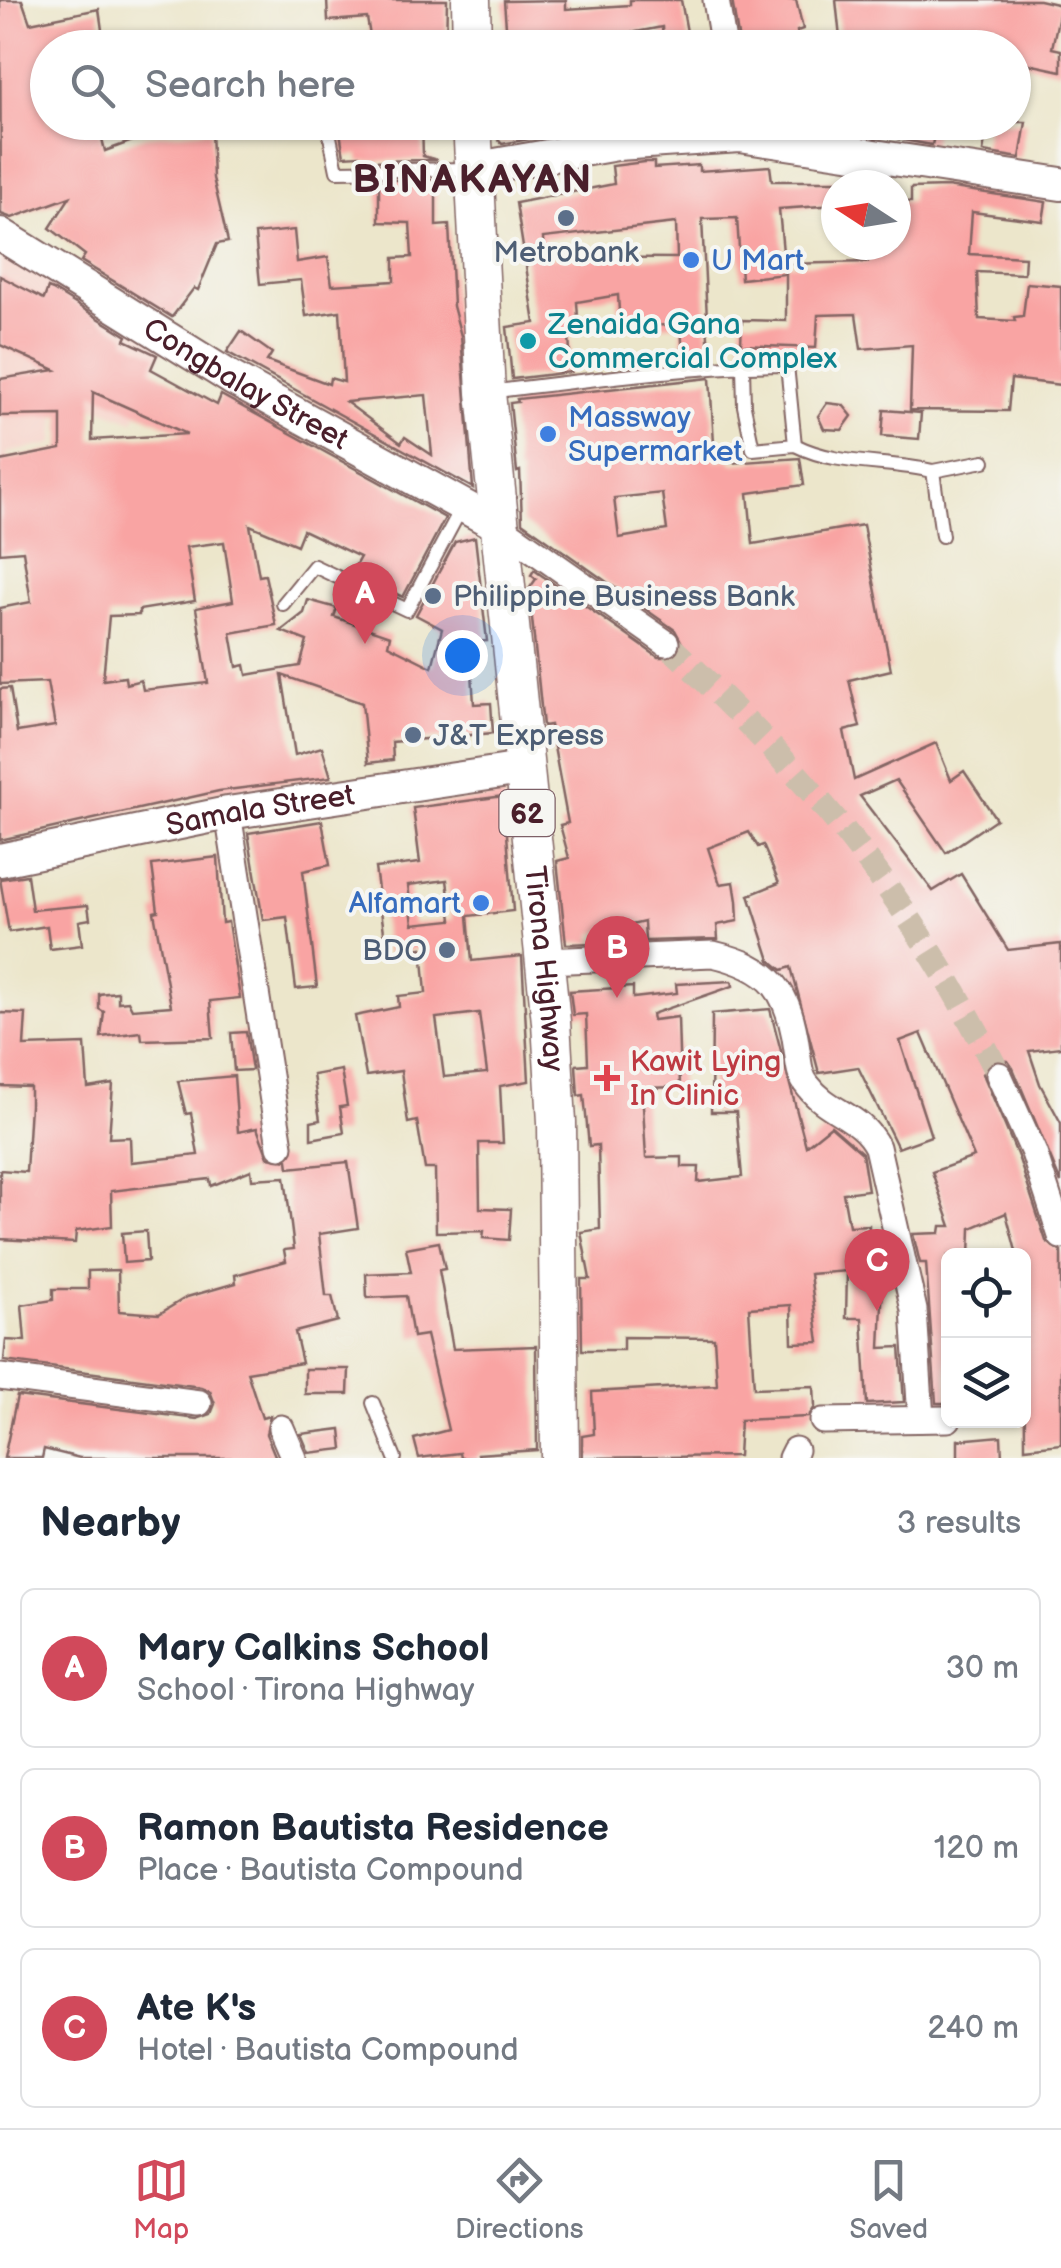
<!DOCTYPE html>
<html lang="en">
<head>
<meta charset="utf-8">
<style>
	:root { --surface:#fff; --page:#f2f2f3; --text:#1f2937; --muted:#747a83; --line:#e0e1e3; --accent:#d1495b }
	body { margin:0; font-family:"Balsamiq Sans",sans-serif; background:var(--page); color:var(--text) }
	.controls { position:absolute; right:30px; bottom:30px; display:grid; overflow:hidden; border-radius:15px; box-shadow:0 2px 8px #0004 }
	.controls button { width:90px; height:90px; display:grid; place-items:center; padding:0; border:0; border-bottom:2px solid var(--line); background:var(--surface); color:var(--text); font:50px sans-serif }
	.compass { position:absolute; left:821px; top:170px; width:90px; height:90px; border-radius:50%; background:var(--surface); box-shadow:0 2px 8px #0004; rotate:282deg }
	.you { position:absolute; left:462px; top:655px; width:35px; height:35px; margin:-25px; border:8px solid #fff; border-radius:50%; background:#1a73e8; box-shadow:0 0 0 15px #1a73e833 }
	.badge { display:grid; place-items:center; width:65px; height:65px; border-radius:50%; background:var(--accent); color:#fff; font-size:32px; font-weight:700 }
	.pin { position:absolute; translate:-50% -82px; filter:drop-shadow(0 2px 5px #0008) }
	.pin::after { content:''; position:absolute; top:52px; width:35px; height:30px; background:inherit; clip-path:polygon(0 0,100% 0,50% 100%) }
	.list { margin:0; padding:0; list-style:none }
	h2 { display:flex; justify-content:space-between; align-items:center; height:130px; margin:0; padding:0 40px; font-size:42px }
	h2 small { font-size:32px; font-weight:400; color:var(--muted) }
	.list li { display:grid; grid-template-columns:65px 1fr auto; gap:30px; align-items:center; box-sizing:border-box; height:160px; margin:0 20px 20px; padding:0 20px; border:2px solid var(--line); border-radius:15px }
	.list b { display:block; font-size:38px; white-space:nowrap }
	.list p { margin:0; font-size:32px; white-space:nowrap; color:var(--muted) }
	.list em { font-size:32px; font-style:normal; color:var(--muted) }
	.icon { flex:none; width:55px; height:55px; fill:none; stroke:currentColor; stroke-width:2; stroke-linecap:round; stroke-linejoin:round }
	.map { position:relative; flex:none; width:1061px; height:1458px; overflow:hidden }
	.search { position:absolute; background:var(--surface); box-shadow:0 2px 8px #0004; left:30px; right:30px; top:30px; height:110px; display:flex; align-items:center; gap:25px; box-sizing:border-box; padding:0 35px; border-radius:55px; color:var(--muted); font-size:38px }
	.sheet { height:670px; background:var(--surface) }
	nav { display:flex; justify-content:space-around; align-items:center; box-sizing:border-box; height:140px; border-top:2px solid var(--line); background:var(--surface); font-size:28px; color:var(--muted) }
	nav a { display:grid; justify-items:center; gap:5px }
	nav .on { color:var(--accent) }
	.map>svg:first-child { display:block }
	.built { fill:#f7d1c8 }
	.building { fill:#f9a4a3; fill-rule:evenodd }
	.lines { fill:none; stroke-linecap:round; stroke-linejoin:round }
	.street-tunnel { stroke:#ccbeab; stroke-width:25; stroke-dasharray:25 12; stroke-linecap:butt }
	.lane-casing { stroke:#836563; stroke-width:16 }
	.street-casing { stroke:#836563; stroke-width:29 }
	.secondary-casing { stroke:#836563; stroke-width:36 }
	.primary-casing { stroke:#836563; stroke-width:41 }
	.lane { stroke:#fff; stroke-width:12 }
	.street { stroke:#fff; stroke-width:25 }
	.secondary { stroke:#fff; stroke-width:32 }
	.primary { stroke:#fff; stroke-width:38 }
	.service-dot { fill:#5c6f8a; stroke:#f6f6f2; stroke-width:4 }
	.shop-dot { fill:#3f7fe0; stroke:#f6f6f2; stroke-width:4 }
	.culture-dot { fill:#0f9aa8; stroke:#f6f6f2; stroke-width:4 }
	.health-dot { fill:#e0444e; stroke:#f6f6f2; stroke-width:4 }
	.labels { text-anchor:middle; stroke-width:8; stroke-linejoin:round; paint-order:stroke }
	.shield { fill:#f6f6f2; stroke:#7e6067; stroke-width:2.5 }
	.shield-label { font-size:28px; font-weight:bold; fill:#4a1f2b }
	.service-label { font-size:30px; fill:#4e5e75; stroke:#f6f6f2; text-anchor:start }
	.shop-label { font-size:30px; fill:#366cbe; stroke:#f6f6f2; text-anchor:start }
	.culture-label { font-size:30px; fill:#0d838f; stroke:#f6f6f2; text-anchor:start }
	.street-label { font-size:30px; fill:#4a1f2b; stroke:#f6f6f2 }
	.health-label { font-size:30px; fill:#be3a42; stroke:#f6f6f2; text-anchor:start }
	.district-label { font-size:40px; font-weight:bold; letter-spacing:2.5px; fill:#4a1f2b; stroke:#f6f6f2 }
</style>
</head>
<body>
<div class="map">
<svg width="1061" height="1458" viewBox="0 0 1061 1458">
	<rect width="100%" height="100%" fill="#f6f6f2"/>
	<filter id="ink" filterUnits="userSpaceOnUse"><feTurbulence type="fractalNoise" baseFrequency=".01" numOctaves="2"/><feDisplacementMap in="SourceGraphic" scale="20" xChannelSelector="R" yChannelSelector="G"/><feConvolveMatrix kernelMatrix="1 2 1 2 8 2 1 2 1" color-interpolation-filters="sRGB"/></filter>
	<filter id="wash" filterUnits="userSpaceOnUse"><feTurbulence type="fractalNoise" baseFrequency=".0048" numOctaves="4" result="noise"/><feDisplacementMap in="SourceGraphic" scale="40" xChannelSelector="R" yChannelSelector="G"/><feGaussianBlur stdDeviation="2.25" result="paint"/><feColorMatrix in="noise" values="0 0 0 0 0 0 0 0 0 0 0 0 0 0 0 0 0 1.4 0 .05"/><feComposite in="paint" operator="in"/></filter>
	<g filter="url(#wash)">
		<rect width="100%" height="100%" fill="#ece6cb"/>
		<polygon class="built" points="0,246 166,342 134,421 58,393 54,444 7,453 18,554 0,557"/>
		<g id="blocks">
			<g class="building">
				<polygon points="0,0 22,0 30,23 99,9 104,44 48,48 48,122 98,122 105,151 146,136 211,130 213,178 228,242 217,244 198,290 194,288 172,317 81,261 85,255 50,228 70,197 12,218 1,214"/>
				<polygon points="327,0 447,0 446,48 372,48 367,18 328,21"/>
				<polygon points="566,0 566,9 630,5 630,0 681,0 690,48 664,48 662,27 610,37 611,48 566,48 566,35 507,39 504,1"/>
				<polygon points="732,0 796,0 803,29 797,31 799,48 740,48"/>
				<polygon points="836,0 1039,0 1061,5 1052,48 1061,50 1061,71 1014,61 1014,48 911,48 913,38 841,48"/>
				<polygon points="396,122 422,122 423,156 437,160 359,161 359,155 344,156 339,126"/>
				<polygon points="495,122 567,122 567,132 502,144 495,136"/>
				<polygon points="901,122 937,122 932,145 898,139"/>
				<polygon points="988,122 1026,122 1020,158 983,152"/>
				<path d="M644,162H654V168L699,165V171L770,166L772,181H836V205L779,209L785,274L741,279L737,218L702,219L709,358L683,360L681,324L620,328L618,295L577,302L579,334L569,335L571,372L512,379L507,327L535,323L516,203L614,184L612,166ZM676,223L677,258L544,257L543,238Z"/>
				<path d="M379,180H436V226L449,225L453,306L461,336L473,488L227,352L241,331L272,353L267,361L329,384L330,378L344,382L340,311L306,316L301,280L260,284L255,234L294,230L297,262L328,257L332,285L394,281V258L412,257L410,223L379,222ZM426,395L432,455L405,437L401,443L346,402Z"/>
				<polygon points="947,187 1046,202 1043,221 972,212 969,254 1025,257 1024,274 977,272 979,319 1015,321 1014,317 1023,316 1027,283 1061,286 1061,385 1011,379 1008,411 910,410 912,345 861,349 856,314 818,315 816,348 741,345 742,320 786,321 786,264 868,262 869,245 896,245 896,201 911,202 911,188"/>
				<path d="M0,276L44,299L48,288L53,290L127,336L125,340L157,355L151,369L217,405L221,395L445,518L403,597L351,573L360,557L303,530L297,545L250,525L259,576L265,575L276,625L231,633L237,667L245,665L247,675L300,666L307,641L281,631L304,613L308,600L337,608L334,617L390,636L388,645L432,667L442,629L416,615L455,542L475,537L487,641L470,642L474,704L491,703L493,733L392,742L393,760L368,763L362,703L282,675L295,755L322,747L331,777L219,791L0,840V689L10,688L17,732L55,726L47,682L0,684V608L31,602L23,551L0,553V461L61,449V415L0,416V379L55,370L0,345ZM93,392L187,434L92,440ZM224,542L233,601L196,608L208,683L143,690L141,680L126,684L125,677L103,680L109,616L139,615V610L195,601L186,547Z"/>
				<path d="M710,378L715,460L731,459V463L800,458L804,485L748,493L753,544L863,525L891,670L849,680L860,727L844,731L854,780L936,743L951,780L964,771L996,819L946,853L896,780L860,796L933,891L961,874L1008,950L1061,944V1047L1029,1051L1040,1084L1061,1123V1183L1013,1068L1008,1061L993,1060L983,1074L1019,1159L1046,1241L1061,1252V1444L1025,1448L1024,1254L1017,1255L1006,1213L971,1228L970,1256H948V1403H936L926,1263H920L913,1234L940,1233L941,1226H951L932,1172L974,1157L921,1033L900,1041L931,1136L898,1148L858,1067L819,1073L791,967L782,970L770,960L749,895L779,883L763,845L758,847L749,832L708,848L720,884L734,882L737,901L738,921L717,925L718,939L645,941L644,922L593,934L594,943L566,944L557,861L569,858L560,825L568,823L550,725L543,726L529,589L536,579L531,575L534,570L658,657H674L682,643L675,630L522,522L520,471L517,472L510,403L518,402L517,399ZM662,493L667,530L619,538L614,498Z"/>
				<polygon points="827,403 843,405 852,416 842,430 824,429 818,416"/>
				<polygon points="884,410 921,413 919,439 882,436"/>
				<path d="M504,796L513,911L468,916L472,961L522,956L529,1081L500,1086L503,1143H479L480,1208L511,1209L509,1240L483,1238L484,1231L436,1232L435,1169H425L417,1121L408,1123L401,1071L366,1076L355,1016L399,1007L398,996L426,993L422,948L387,953L375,868L420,863L413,808ZM447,880L452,920L413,924L408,885ZM479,1013L487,1073L444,1077L436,1018Z"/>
				<polygon points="322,821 330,865 303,871 317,987 296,989 287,917 263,920 248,833"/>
				<polygon points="218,857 222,923 228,922 240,998 210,1001 213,1038 142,1040 141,1032 101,1037 104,1012 99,1009 99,994 118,992 118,1002 128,1001 132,1009 171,1006 154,912 158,911 152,865"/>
				<polygon points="27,875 32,910 88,905 90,919 79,921 82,945 50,949 47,926 9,932 0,879"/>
				<polygon points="732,981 733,986 652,1014 653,1020 678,1017 680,1087 642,1088 646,1158 682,1157 682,1167 699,1167 698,1182 742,1177 736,1112 711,1112 712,1014 770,1009 806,1146 831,1126 862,1153 868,1190 843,1193 849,1226 869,1225 868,1281 883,1281 880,1348 900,1347 904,1402 867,1404 862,1318 846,1318 847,1271 810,1274 819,1342 792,1343 791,1305 749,1308 754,1388 814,1386 815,1407 808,1417 740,1420 738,1456 582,1458 582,1436 594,1434 592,1392 717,1385 714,1338 623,1337 623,1350 582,1350 581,1279 590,1279 581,1232 600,1229 598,1145 589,1146 584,1095 578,1096 576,1065 588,1064 586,1014 573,1015 570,991 633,987 633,998 677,993 676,984"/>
				<polygon points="0,1013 26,1014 24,1046 85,1044 88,1088 113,1084 109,1138 130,1137 131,1162 198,1155 191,1113 186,1114 178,1081 234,1076 238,1132 257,1128 268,1157 288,1160 289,1168 348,1162 358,1228 319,1234 326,1296 332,1296 338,1321 295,1332 302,1363 247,1372 262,1418 270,1416 266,1434 276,1458 80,1458 44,1449 42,1458 4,1458 17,1396 197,1419 211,1414 215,1404 210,1391 201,1387 4,1361 6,1340 25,1341 22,1305 53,1300 53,1289 88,1289 88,1271 118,1270 119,1311 159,1314 187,1297 236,1283 235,1275 286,1261 284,1250 294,1249 285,1177 252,1179 251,1170 211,1186 210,1179 111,1191 112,1226 76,1231 75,1243 0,1239 0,1170 26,1172 30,1105 30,1087 0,1086"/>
				<polygon points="246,1032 252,1070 234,1071 231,1033"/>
				<polygon points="341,1070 347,1106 340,1107 344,1133 311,1139 311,1122 320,1120 313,1075"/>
				<polygon points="146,1231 148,1261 124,1263 122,1233"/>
				<polygon points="439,1242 445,1269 439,1270 453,1349 536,1346 537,1450 478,1454 479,1458 461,1458 460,1453 419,1458 414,1439 448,1430 426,1335 413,1337 406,1296 367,1298 366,1274 411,1272 406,1248"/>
				<polygon points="305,1369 349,1369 348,1394 305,1394"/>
				<polygon points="341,1429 343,1449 309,1453 301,1434"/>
				<polygon points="1001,1436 1002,1458 958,1458 958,1440"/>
			</g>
		</g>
	</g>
	<g filter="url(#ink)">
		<use href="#blocks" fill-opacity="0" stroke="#836563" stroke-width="2.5"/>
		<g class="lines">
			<path class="street-tunnel" d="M666,643C814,782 908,893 999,1075"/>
			<defs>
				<g id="lane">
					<polyline points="327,122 337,171 470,169"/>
					<path d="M489,392C588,380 687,366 787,365L795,445L753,449L744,406L743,366"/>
					<path d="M795,445C839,467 885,460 933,471L942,536"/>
					<polyline points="933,471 984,461"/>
					<polyline points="283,604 314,566 407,610 462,507"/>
					<polyline points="373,1403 395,1458"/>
				</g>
				<g id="street">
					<polyline points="716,0 724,48"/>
					<polyline points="498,525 666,643"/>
					<polyline points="228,813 280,1146"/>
					<path d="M545,961L713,954C773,968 789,991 797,1050C799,1063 799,1076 808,1086C828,1113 861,1115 877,1147L914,1310L921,1419"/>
					<polyline points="999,1075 1034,1153 1061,1236"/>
					<polyline points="0,1377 199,1403"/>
					<polyline points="823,1421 948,1419"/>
					<polyline points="281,1428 294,1458"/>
					<polyline points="791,1458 795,1450"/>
				</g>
				<g id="secondary">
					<polyline points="472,169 617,144 740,136 1061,184"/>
					<path id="s1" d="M0,234L233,379L498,525"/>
					<path id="s2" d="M0,860L228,813L522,769"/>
				</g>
				<g id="primary">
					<polyline points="471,0 472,48"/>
					<path id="s3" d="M472,122L486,393L551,1022L557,1122L560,1458"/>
				</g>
			</defs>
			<use href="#lane" class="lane-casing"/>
			<use href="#street" class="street-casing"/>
			<use href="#secondary" class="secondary-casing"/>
			<use href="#primary" class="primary-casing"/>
			<use href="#lane" class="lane"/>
			<use href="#street" class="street"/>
			<use href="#secondary" class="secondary"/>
			<use href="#primary" class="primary"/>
		</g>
	</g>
	<g class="service-dot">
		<circle cx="566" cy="218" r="10"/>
		<circle cx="433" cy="596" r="10"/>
		<circle cx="413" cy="735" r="10"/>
		<circle cx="447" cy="950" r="10"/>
	</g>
	<g class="shop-dot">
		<circle cx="691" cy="260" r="10"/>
		<circle cx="548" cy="434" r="10"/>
		<circle cx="481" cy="903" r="10"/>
	</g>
	<circle class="culture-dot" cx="528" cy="341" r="10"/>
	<path class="health-dot" d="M602 1063h10v10h10v10h-10v10h-10v-10h-10v-10h10z"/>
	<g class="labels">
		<rect class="shield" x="499.5" y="790" width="55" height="46" rx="8"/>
		<g class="shield-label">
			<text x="527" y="823">62</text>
		</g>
		<g class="service-label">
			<text x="566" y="262" text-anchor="middle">Metrobank</text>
			<text x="453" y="606">Philippine Business Bank</text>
			<text x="433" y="745">J&amp;T Express</text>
			<text x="427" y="960" text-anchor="end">BDO</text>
		</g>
		<g class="shop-label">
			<text x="711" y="270">U Mart</text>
			<text x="568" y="427">Massway<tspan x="568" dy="34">Supermarket</tspan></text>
			<text x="461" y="913" text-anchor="end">Alfamart</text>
		</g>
		<g class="culture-label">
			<text x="548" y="334">Zenaida Gana<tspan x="548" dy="34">Commercial Complex</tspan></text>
		</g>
		<g class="street-label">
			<text dy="10" stroke="none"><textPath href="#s1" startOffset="288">Congbalay Street</textPath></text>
			<text dy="10" stroke="none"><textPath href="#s2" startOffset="265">Samala Street</textPath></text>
			<text dy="10" stroke="none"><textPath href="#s3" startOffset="850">Tirona Highway</textPath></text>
		</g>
		<g class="health-label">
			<text x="630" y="1071">Kawit Lying<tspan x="630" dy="34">In Clinic</tspan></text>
		</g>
		<g class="district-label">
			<text x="473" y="192">BINAKAYAN</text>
		</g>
	</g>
</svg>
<div class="controls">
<button><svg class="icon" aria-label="locate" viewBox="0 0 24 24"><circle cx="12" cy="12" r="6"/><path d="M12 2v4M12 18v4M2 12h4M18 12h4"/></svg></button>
<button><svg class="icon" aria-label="layers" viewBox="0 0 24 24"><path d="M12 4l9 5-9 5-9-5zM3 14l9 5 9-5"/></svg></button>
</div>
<svg class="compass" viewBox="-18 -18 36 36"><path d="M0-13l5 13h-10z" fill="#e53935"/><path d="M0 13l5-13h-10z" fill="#747a83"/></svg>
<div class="you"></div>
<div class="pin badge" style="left:365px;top:644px">A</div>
<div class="pin badge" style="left:617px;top:998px">B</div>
<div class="pin badge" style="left:877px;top:1311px">C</div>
<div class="search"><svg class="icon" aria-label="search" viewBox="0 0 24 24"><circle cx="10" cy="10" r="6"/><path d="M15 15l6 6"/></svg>Search here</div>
</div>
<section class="sheet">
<h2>Nearby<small>3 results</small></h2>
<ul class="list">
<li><span class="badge">A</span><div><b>Mary Calkins School</b><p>School · Tirona Highway</p></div><em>30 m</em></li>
<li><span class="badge">B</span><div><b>Ramon Bautista Residence</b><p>Place · Bautista Compound</p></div><em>120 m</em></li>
<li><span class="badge">C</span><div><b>Ate K's</b><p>Hotel · Bautista Compound</p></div><em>240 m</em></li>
</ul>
</section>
<nav>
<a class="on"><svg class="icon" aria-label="map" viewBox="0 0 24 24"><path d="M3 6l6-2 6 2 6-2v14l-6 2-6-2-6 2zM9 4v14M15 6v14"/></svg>Map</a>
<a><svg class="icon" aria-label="directions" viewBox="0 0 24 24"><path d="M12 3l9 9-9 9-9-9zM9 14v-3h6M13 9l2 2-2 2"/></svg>Directions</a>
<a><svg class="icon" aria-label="saved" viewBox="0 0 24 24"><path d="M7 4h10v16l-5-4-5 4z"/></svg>Saved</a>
</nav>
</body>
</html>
